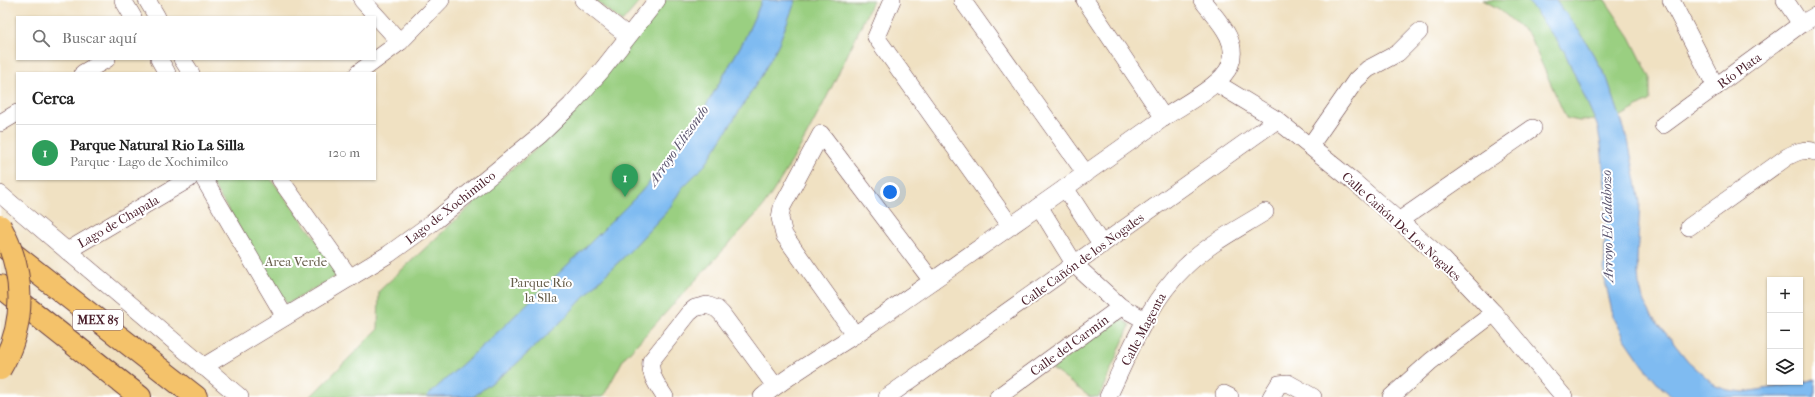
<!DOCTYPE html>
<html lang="es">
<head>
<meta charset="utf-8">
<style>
	:root { --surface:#fff; --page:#f6f6f6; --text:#222; --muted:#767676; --line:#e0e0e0; --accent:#ea580c }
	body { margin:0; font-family:"IM FELL French Canon",serif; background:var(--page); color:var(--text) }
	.controls { position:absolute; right:12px; bottom:12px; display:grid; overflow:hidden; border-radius:0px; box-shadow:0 1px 3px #0004 }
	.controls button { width:36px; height:36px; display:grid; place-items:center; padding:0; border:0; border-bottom:1px solid var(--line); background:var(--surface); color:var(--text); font:20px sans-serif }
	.you { position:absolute; left:890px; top:192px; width:14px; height:14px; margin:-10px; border:3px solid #fff; border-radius:50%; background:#1a73e8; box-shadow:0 0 0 6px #1a73e833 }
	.badge { display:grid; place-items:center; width:26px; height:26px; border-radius:50%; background:var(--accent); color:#fff; font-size:13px; font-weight:700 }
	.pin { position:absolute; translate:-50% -33px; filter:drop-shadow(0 1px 2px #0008) }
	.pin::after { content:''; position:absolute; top:21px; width:14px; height:12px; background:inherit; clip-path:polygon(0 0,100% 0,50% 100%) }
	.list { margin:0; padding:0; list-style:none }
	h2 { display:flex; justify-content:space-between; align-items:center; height:52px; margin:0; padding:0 16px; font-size:17px }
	h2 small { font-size:13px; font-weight:400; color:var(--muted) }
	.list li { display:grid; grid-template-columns:26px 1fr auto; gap:12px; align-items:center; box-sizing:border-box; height:56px; padding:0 16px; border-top:1px solid var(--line) }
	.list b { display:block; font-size:15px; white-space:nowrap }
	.list p { margin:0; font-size:13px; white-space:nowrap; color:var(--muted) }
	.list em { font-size:13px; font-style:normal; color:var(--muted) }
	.icon { flex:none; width:22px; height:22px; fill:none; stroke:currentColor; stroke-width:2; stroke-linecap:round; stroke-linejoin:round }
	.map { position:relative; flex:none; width:1815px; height:397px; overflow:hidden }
	.search { position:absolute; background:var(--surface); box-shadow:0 1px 3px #0004; left:16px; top:16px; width:360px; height:44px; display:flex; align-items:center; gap:10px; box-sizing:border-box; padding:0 14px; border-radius:0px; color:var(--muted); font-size:15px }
	.panel { position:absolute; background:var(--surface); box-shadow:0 1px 3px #0004; left:16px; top:72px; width:360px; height:108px; border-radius:0px }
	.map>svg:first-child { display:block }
	.green { fill:#9acf81; stroke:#727756 }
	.water { fill:#7fbbf1; stroke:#646d8e }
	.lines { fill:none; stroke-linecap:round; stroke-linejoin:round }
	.minor-casing { stroke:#633c42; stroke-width:18 }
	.highway-casing { stroke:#633c42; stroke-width:24 }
	.minor { stroke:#fff; stroke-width:17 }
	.highway { stroke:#f4c26a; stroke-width:22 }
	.highway-bridge-casing { stroke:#633c42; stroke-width:24; stroke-linecap:butt }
	.highway-bridge { stroke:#f4c26a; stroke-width:22 }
	.labels { text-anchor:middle; stroke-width:4; stroke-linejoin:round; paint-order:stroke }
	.shield { fill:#fff; stroke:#80626b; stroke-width:1 }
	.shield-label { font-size:12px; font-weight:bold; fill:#4a1f2b }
	.street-label { font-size:13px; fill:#4a1f2b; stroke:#fff }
	.park-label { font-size:13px; fill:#665d49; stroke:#fff }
	.water-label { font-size:14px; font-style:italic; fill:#5d5670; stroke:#fff }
</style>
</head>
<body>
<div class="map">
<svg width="1815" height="397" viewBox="0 0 1815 397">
	<rect width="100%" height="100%" fill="#fff"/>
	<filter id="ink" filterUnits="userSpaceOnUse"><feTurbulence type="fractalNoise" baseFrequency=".025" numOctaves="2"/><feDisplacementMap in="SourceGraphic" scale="8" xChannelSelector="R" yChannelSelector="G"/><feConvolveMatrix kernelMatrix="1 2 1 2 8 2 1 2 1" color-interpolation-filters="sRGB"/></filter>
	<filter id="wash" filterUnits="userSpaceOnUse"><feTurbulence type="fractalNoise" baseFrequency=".012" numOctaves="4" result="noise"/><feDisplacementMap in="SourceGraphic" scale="16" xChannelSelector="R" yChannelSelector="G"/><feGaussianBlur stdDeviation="0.9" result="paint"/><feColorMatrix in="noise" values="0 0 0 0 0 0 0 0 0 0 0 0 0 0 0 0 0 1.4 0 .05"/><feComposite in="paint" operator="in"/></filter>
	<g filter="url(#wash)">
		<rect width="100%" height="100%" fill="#f0e1c2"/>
		<g class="green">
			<polygon points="595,0 641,0 622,22"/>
			<path d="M654,0H873C840,71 807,143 762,208L624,358L603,397H310L378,329L379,291L501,178L534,151L602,70Z"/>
			<polygon points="1483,0 1605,0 1630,37 1650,77 1650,100 1616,119 1579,121 1566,118 1529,35 1499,9"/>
			<polygon points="209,179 271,179 342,273 287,304"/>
			<polygon points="1119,317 1130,325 1099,397 1090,397 1052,369"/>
		</g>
		<g class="water">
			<polygon points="762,0 796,0 779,43 762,75 705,165 682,188 669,209 628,253 604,276 557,326 514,366 473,397 426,397 501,329 587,246 640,193 664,165 707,104 744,40"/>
			<polygon points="1527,0 1556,0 1582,35 1607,78 1628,140 1640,202 1637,261 1639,285 1644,302 1652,316 1688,361 1716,386 1728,390 1744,392 1796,384 1815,379 1815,397 1673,397 1661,387 1643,365 1625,339 1613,316 1604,276 1606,197 1601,145 1597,125 1564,51"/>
		</g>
	</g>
	<g filter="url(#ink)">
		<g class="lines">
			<defs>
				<g id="minor">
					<polyline points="123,0 133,17"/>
					<polyline points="147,0 157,17"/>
					<polyline points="362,0 400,42"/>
					<polyline points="583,0 628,36"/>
					<polyline points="892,0 876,37 1010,225"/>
					<polyline points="962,0 1086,174"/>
					<polyline points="1085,0 1164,118"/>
					<polyline points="1671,0 1716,87"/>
					<polyline points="1785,0 1801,24"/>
					<polyline points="159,59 167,73"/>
					<polyline points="182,59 191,73"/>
					<polyline points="83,73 107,59"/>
					<polyline points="358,73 400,42 441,0"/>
					<polyline points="1216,83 1277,120 1354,182 1442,258 1494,313 1564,397"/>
					<polyline points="0,123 17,113"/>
					<polyline points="1663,125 1801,24 1815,16"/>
					<polyline points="1310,146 1356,80 1368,69 1398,53 1419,32"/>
					<polyline points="204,179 285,317"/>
					<polyline points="280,179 350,278"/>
					<polyline points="1065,188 1102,245"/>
					<polyline points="0,194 240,397"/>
					<polyline points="1039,206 1075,265 1121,307 1145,320"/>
					<polyline points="1400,220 1533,128"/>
					<path d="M1689,227L1787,157C1796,152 1805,148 1815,152"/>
					<polyline points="67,251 189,179"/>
					<polyline points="855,335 784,235 780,218 782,207 821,134 932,281"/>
					<polyline points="203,367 389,254 436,220 540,135 571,105 602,70 657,0"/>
					<polyline points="1224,394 1230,397"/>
					<path d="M665,397C658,386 649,375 651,361L689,313L695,308L707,305L717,309L722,314L775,386"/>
					<path d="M762,397C795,370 833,350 868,326C966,257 1065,189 1162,119C1180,106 1223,85 1230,65C1240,40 1216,19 1202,0"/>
					<polyline points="887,397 1277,120"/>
					<polyline points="998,397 1121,307"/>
					<path d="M1108,397C1130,352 1148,302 1185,267C1208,244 1238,229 1265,212"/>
					<polyline points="1271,397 1279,384 1288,383 1313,397"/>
					<polyline points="1391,397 1431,361 1494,313"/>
				</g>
				<g id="highway">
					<polyline points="2,245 196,397"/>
					<polyline points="0,286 140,397"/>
				</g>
			</defs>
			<use href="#minor" class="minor-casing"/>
			<use href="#highway" class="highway-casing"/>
			<use href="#minor" class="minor"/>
			<use href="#highway" class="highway"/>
			<defs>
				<path id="highway-bridge" d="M0,226C25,271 27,324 0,369"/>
			</defs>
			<use href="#highway-bridge" class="highway-bridge-casing"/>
			<use href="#highway-bridge" class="highway-bridge"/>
		</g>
	</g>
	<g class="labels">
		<rect class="shield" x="73" y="310" width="50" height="20" rx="3"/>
		<g class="shield-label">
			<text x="98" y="324">MEX 85</text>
		</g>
		<g class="street-label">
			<text transform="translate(1739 70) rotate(-36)" y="5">Río Plata</text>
			<text transform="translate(450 207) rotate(-38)" y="5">Lago de Xochimilco</text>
			<text transform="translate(118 221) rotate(-30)" y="5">Lago de Chapala</text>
			<text transform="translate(1402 226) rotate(42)" y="5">Calle Cañón De Los Nogales</text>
			<text transform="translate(1082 259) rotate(-36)" y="5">Calle Cañón de los Nogales</text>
			<text transform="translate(1143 329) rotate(-62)" y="5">Calle Magenta</text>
			<text transform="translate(1069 345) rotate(-36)" y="5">Calle del Carmín</text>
		</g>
		<g class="park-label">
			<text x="296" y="266">Area Verde</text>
			<text x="541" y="287">Parque Río<tspan x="541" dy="15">la Slla</tspan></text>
		</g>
		<g class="water-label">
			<text transform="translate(678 145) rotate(-55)" y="5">Arroyo Elizondo</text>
			<text transform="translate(1607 226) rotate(-91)" y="5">Arroyo El Calabozo</text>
		</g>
	</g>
</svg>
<div class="controls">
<button>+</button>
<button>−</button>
<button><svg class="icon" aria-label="layers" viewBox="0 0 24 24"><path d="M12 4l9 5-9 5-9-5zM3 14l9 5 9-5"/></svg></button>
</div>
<div class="you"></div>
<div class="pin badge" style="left:625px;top:197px;background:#2e9e5b">1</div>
<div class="search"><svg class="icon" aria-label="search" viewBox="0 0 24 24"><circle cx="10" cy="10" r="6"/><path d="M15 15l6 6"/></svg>Buscar aquí</div>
<section class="panel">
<h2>Cerca<small></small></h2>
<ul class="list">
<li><span class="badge" style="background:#2e9e5b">1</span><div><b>Parque Natural Rio La Silla</b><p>Parque · Lago de Xochimilco</p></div><em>120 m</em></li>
</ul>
</section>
</div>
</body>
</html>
